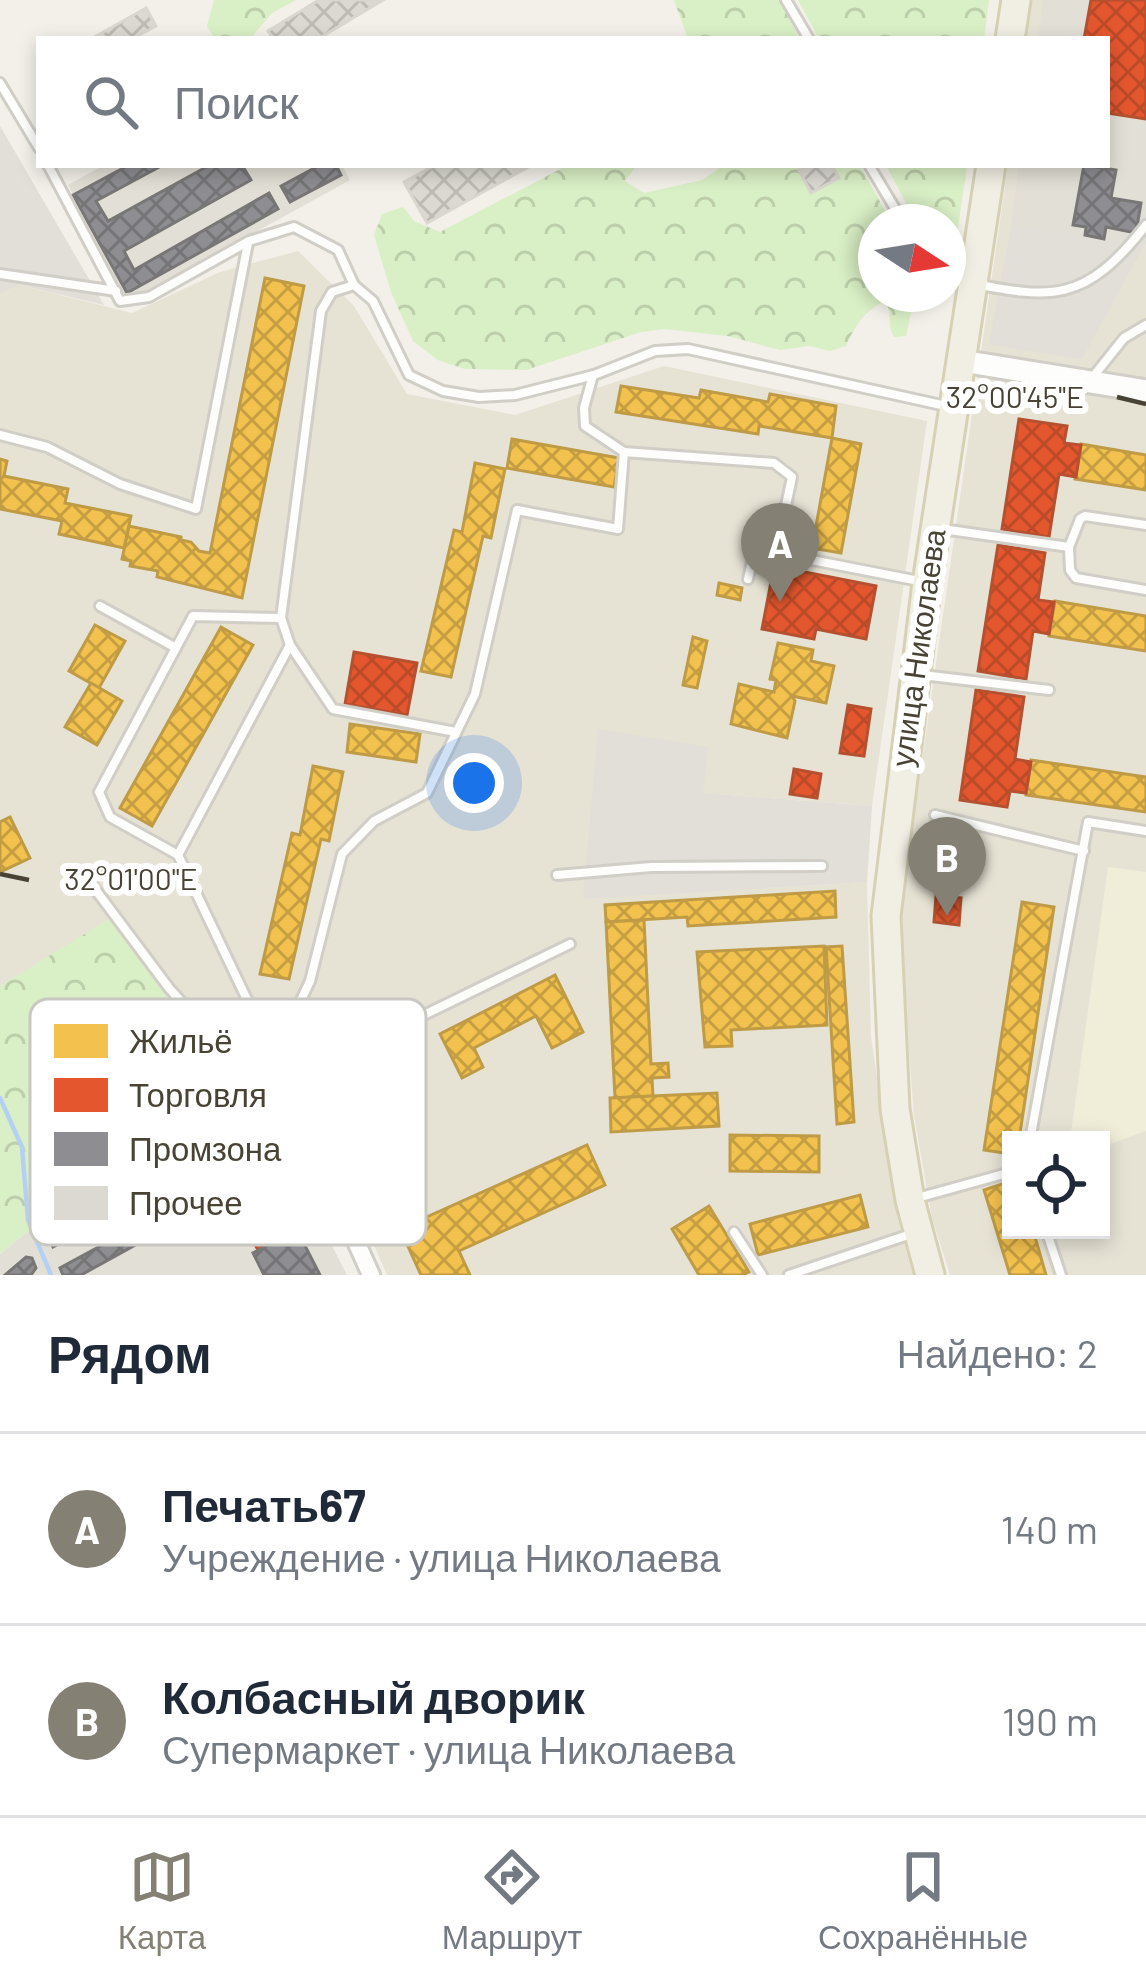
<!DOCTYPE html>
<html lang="ru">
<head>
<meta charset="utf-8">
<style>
	:root { --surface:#fff; --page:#f6f6f7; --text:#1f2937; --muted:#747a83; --line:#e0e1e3; --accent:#848073 }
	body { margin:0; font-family:Barlow,sans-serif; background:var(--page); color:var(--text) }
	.controls { position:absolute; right:36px; bottom:36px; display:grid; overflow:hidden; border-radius:0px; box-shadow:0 6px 18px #0003 }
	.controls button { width:108px; height:108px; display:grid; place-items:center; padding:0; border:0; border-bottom:3px solid var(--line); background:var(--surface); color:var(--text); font:60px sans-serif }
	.compass { position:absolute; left:858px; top:204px; width:108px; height:108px; border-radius:50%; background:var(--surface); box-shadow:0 6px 18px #0003; rotate:102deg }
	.you { position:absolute; left:474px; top:783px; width:42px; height:42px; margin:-30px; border:9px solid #fff; border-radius:50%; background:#1a73e8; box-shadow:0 0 0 18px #1a73e833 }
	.badge { display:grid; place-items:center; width:78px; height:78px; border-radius:50%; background:var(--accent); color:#fff; font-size:39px; font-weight:700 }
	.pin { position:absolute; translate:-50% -99px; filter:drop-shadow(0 3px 6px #0008) }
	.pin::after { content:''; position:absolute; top:63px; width:42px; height:36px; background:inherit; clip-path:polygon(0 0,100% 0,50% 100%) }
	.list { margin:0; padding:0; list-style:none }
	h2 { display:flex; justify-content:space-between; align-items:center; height:156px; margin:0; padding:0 48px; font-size:51px }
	h2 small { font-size:39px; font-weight:400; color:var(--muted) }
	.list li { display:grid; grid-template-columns:78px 1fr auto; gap:36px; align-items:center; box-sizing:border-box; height:192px; padding:0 48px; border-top:3px solid var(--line) }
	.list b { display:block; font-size:45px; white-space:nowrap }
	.list p { margin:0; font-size:39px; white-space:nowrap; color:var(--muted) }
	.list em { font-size:39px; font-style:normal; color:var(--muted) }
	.icon { flex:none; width:66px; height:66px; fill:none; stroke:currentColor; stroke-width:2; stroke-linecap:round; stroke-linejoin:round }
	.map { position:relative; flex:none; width:1146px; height:1275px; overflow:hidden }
	.search { position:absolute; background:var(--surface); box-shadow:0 6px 18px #0003; left:36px; right:36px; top:36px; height:132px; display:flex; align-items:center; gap:30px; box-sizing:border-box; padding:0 42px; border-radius:0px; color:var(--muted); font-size:45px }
	.sheet { height:540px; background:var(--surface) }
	nav { display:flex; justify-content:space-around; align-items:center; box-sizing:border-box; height:168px; border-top:3px solid var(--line); background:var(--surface); font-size:33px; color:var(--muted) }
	nav a { display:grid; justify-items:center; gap:6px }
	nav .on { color:var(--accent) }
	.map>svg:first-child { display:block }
	.residential { fill:#e6e3d5; fill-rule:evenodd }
	.industrial { fill:#e2dfd6 }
	.education { fill:#f0edd9 }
	.forest { fill:url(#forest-crowns) }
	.parking { fill:#e1dfd8 }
	.homes { fill:url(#homes-cross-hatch); stroke:#bf9b46; stroke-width:3 }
	.shops { fill:url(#shops-cross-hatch); stroke:#b55130; stroke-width:3 }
	.industry { fill:url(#industry-cross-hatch); stroke:#787776; stroke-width:3 }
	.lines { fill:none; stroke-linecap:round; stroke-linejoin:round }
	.stream { stroke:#b4d0f3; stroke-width:4.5 }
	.building { fill:url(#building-cross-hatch); stroke:#dad7ce; stroke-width:3 }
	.service-casing { stroke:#d0cec6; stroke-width:14 }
	.minor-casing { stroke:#d0cec6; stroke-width:22 }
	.tertiary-casing { stroke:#d0cec6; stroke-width:27 }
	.primary-casing { stroke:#d6d1b4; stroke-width:33 }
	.service { stroke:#fdfdfc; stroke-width:8 }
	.minor { stroke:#fdfdfc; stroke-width:16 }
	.tertiary { stroke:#fdfdfc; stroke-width:21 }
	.primary { stroke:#f1efe3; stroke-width:27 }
	.ticks { fill:none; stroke:#484334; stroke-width:4.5 }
	.labels { text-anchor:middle; stroke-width:12; stroke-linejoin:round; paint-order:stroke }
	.street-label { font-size:30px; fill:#484334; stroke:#fff }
	.key { fill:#fff; stroke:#c8c7c2; stroke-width:3 }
	.key-label { font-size:33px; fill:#484334 }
	.ticks-label { font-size:30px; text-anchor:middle; fill:#484334; stroke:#fff; stroke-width:12; stroke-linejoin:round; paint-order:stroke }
</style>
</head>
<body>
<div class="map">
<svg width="1146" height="1275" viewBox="0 0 1146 1275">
	<defs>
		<pattern id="forest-crowns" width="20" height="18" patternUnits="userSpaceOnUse" patternTransform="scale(3)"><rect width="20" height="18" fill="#d9efc5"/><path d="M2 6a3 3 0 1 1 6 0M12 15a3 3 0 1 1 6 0" fill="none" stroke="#bcceaa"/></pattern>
		<pattern id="homes-cross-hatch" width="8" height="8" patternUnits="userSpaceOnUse" patternTransform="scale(3)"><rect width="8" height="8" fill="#f2c14e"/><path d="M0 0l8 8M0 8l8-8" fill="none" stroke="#c69e42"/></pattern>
		<pattern id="shops-cross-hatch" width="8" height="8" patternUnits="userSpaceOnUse" patternTransform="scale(3)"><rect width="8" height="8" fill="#e4572e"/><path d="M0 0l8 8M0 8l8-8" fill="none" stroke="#bb4a28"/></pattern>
		<pattern id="industry-cross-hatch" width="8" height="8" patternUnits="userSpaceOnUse" patternTransform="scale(3)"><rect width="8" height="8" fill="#8d8d92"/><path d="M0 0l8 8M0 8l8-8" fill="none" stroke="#757578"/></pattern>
		<pattern id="building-cross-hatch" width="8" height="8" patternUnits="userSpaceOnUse" patternTransform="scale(3)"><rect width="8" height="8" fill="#dbd9d1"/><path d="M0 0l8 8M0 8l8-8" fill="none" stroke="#bdbbb4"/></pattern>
	</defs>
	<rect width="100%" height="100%" fill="#f2f0e8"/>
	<g class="residential">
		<path d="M1031,0H1146V1275H950L932,1218L914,1116L899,920L1008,165H1107V39H1025ZM1011,1140H1101V1230H1011Z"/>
		<polygon points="298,251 354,306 407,394 515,415 664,366 927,421 872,806 702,793 583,898 867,882 871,1037 898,1220 913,1275 387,1275 305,1086 258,1101 242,1070 191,1026 109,920 0,986 0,294 20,285 132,313 220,272"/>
	</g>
	<g class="industrial">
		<polygon points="1043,0 1146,0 1146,244 1011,226 1019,165 1107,165 1107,39 1038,39"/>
		<polygon points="104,165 342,165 350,180 149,291 125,297 68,185"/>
		<polygon points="242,1070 347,1275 0,1275 0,1254 157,1128"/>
	</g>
	<polygon class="education" points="1108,867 1146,872 1146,1131 1101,1147 1101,1140 1070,1140"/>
	<g class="forest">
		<polygon points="214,0 296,0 272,13 250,39 215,39 207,26"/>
		<polygon points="674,0 779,0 800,39 688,39"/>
		<polygon points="798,0 989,0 984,39 819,39"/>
		<path d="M568,165H637L625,181L644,193L702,180L724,165H860L891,222H876V294H915L906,336L894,337C886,325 893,313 885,301C864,311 855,326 846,346L830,351L809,346L780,350L728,336L665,329L641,332L526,370L465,369L438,360L413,341L391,292L374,235L382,214L403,207L414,221L440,232Z"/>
		<polygon points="886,165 967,165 954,256 948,261 948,222 916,222"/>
		<polygon points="109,919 191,1026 242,1070 157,1128 0,1254 0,986"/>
	</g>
	<g class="parking">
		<polygon points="0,126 104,305 20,285 0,294"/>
		<polygon points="1011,226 1145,244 1082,359 989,345"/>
		<polygon points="598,729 708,747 703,793 872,806 867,882 583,899"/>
	</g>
	<g class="homes">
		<polygon points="265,278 304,286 242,598 157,577 158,571 130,566 131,561 122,559 129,526 181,537 181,540 191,542 199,551 210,553"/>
		<polygon points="621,386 699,398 701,390 768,402 770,394 836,406 832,438 759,426 758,434 616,412"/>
		<polygon points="832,438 861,444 841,553 812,548"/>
		<polygon points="512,439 619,458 614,487 507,468"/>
		<polygon points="1081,444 1146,455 1146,490 1075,479"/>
		<polygon points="0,459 7,461 4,476 68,489 65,503 131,516 124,548 59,534 62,521 0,509"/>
		<polygon points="475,463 505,469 491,538 483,536 451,677 421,671 454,530 462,532"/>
		<polygon points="719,583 742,588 740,600 717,595"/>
		<polygon points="1055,601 1146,616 1146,651 1049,636"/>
		<polygon points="95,625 125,641 99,688 69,671"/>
		<polygon points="221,627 253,645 152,826 120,808"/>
		<polygon points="693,637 707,641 697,688 683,685"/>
		<polygon points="778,643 813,650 811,661 834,666 826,703 792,696 795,701 787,738 731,724 739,684 774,692 776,680 770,679"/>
		<polygon points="91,683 122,701 97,745 65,727"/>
		<polygon points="350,724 420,734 416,762 347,752"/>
		<polygon points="1031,760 1146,777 1146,812 1026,795"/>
		<polygon points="313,766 343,772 329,841 321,839 289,979 260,974 292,833 300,835"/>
		<polygon points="10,817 30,858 0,872 0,822"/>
		<polygon points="835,891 836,917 688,926 687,917 606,922 605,905"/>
		<polygon points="1022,902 1054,907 1019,1140 1011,1140 1011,1154 984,1150"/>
		<polygon points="644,920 651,1064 668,1063 669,1077 652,1078 653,1096 615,1098 606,922"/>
		<polygon points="824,946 827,1025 731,1030 732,1046 705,1047 697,952"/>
		<polygon points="842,946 854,1122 837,1124 826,947"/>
		<polygon points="555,975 583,1032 552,1048 536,1016 474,1048 483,1067 462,1078 440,1034"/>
		<polygon points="717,1093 719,1126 611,1132 610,1098"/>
		<polygon points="730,1135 819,1136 819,1172 730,1171"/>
		<polygon points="587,1145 605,1185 459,1251 470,1275 421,1275 400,1229"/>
		<polygon points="1011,1181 1011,1230 1033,1230 1046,1275 1010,1275 984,1190"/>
		<polygon points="860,1195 868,1227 758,1255 750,1224"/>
		<polygon points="709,1206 749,1272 743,1275 699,1275 672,1229"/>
	</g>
	<g class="shops">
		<polygon points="1091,0 1146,0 1146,119 1107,113 1107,39 1084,39"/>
		<polygon points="1019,419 1067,426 1064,443 1081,445 1076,477 1059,474 1049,537 1002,529"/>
		<polygon points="998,545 1045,553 1038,600 1054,602 1049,634 1033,631 1026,679 978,671"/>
		<polygon points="774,566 876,586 866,639 816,629 814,639 762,629"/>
		<polygon points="354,652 417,663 407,715 345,704"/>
		<polygon points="976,690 1024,697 1015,759 1031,762 1026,793 1010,791 1007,807 960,800"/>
		<polygon points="848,705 871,709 864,756 840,753"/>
		<polygon points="794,769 821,774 817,798 790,794"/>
		<polygon points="936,896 961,898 959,925 934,922"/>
		<polygon points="288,1199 303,1227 258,1250 243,1222"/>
	</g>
	<g class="industry">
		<polygon points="129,165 163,165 96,201 108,221 210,165 242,165 251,180 124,251 134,270 269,193 278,209 127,293 73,195"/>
		<polygon points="320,165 336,165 341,175 290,202 281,186"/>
		<polygon points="1084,165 1116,170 1111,198 1141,203 1136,233 1106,227 1104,239 1085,235 1086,227 1073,225"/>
		<polygon points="246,1108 261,1136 53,1247 45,1232 85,1212 78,1199 108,1183 115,1195 136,1184 128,1171"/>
		<polygon points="268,1155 275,1168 81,1275 63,1275 60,1268"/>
		<polygon points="297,1230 320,1275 264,1275 253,1253"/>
		<polygon points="26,1257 32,1258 36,1268 31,1275 5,1275"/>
	</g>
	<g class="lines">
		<polyline class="stream" points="0,1098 22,1147 28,1220 51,1275"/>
	</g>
	<g class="building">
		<polygon points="319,0 383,0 318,39 273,39 268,31"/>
		<polygon points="146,8 156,26 132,39 91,39"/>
		<polygon points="435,165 532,165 427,223 404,182"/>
		<polygon points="808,165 832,165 839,178 811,193 799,170"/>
	</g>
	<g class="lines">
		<defs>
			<g id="service">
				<polyline points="786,0 809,39"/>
				<polyline points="0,83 39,148"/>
				<polyline points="48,165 120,301 149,297 249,241 294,227 338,250 354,285 373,301 409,375 443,391 479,397 515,395 594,375 655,351 688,349 946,406"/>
				<polyline points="869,165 903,222"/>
				<polyline points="0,274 116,291"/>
				<path d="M948,279C1046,297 1079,311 1146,225"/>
				<polyline points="1092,378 1124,338 1146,325"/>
				<polyline points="0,435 47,447 120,484 196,509 248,243"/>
				<polyline points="624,452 774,463 792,477 776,553 919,581"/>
				<polyline points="942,529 1069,547 1070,570 1076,578 1146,590"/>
				<polyline points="1069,547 1080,519 1085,516 1146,525"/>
				<polyline points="748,579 752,562 776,553"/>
				<polyline points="100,606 176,648"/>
				<polyline points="290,645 333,709 456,732"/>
				<polyline points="922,675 1049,690"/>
				<polyline points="935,815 1084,851"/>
				<polyline points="178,855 110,817 99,792 193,616 281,618"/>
				<polyline points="557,875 651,867 822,866"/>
				<polyline points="86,877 169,988 219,1044 237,1058 256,1062 273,1058"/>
				<polyline points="274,1056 178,855 290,645 281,618 321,311 332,292 354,285"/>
				<polyline points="275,1056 310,981 342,854 374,821 427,793 475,694 517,510 618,529 624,452 585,426 584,408 593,375"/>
				<polyline points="288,1081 570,944"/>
				<polyline points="1030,1140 1088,822 1146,831"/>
				<polyline points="917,1198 1011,1172"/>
				<polyline points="1046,1230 1061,1275"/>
				<polyline points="734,1232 762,1275"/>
				<polyline points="789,1275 911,1234"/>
			</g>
			<polyline id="minor" points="274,1058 371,1275"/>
			<polyline id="tertiary" points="962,361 1146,391"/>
			<g id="primary">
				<polyline points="1010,39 1016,0"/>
				<polyline points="930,1275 910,1200 895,1109 886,916 927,583 991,165"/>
			</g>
		</defs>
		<use href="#service" class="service-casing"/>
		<use href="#minor" class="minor-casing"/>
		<use href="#tertiary" class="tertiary-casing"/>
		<use href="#primary" class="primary-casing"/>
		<use href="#service" class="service"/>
		<use href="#minor" class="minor"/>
		<use href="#tertiary" class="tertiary"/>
		<use href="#primary" class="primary"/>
	</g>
	<path class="ticks" d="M1117,397L1146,404M0,874L29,880"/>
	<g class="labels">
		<g class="street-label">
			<text transform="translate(919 648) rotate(-82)" y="10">улица Николаева</text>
		</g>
	</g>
	<rect x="30" y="999" width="396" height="246" rx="18" class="key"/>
	<rect x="54" y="1024" width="54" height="34" fill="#f2c14e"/>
	<rect x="54" y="1078" width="54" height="34" fill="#e4572e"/>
	<rect x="54" y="1132" width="54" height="34" fill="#8d8d92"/>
	<rect x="54" y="1186" width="54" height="34" fill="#dbd9d1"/>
	<g class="key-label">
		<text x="129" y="1053">Жильё</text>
		<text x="129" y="1107">Торговля</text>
		<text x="129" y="1161">Промзона</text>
		<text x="129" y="1215">Прочее</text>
	</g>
	<g class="ticks-label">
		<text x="1015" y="408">32°00'45"E</text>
		<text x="131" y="890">32°01'00"E</text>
	</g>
</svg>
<div class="controls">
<button><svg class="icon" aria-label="locate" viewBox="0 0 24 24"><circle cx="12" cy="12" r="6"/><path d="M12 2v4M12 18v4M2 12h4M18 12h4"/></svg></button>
</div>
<svg class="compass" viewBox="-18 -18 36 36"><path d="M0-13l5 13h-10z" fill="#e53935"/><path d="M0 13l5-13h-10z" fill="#747a83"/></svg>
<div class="you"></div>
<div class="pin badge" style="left:780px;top:602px">A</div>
<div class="pin badge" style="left:947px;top:916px">B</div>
<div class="search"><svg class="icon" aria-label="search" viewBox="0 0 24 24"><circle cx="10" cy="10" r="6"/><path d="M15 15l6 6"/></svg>Поиск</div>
</div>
<section class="sheet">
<h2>Рядом<small>Найдено: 2</small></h2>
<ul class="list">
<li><span class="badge">A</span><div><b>Печать67</b><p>Учреждение · улица Николаева</p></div><em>140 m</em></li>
<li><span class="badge">B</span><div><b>Колбасный дворик</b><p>Супермаркет · улица Николаева</p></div><em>190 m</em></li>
</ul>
</section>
<nav>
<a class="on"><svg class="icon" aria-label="map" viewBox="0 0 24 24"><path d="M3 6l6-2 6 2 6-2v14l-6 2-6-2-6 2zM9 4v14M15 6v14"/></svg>Карта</a>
<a><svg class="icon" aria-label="directions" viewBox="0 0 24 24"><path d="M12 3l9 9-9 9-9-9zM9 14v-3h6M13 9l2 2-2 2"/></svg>Маршрут</a>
<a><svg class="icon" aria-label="saved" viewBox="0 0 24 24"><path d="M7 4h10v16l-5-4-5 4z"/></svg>Сохранённые</a>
</nav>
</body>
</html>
